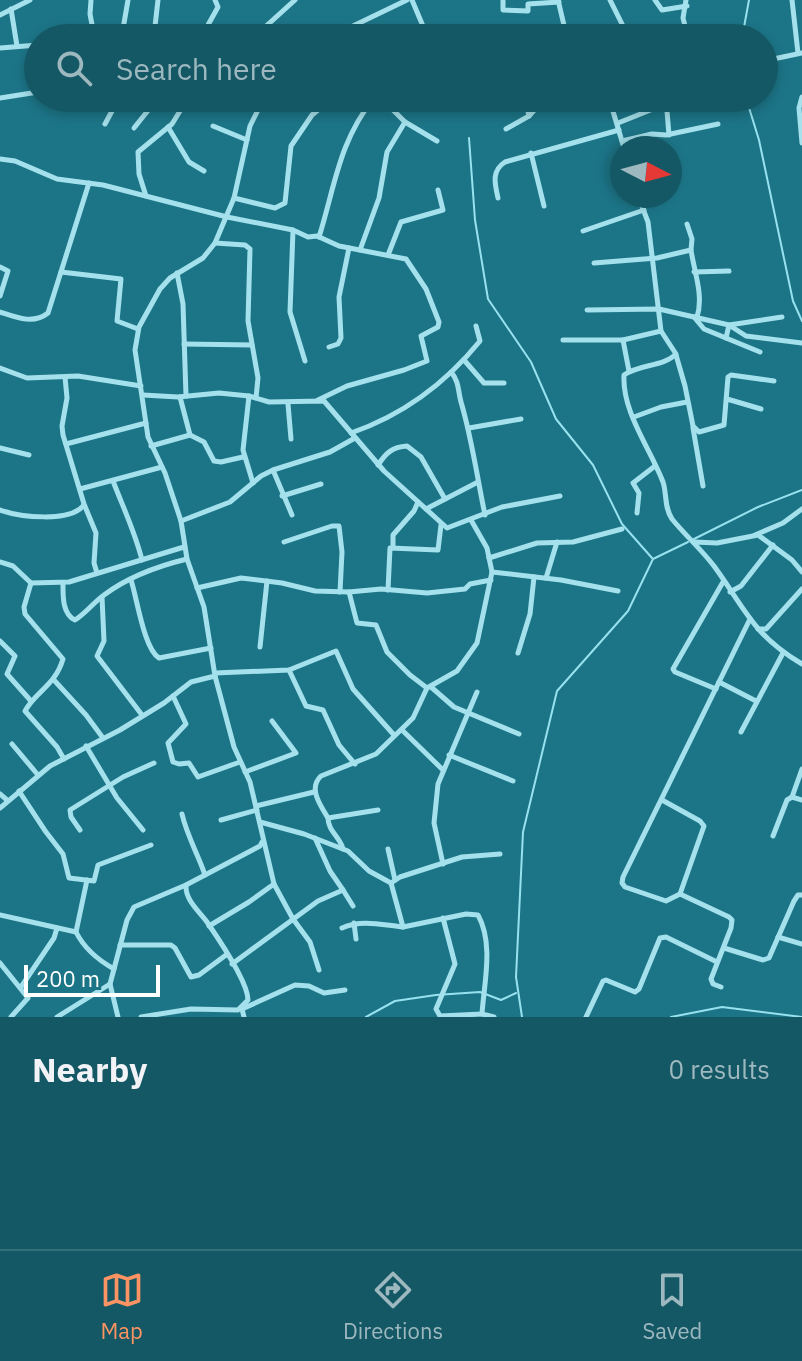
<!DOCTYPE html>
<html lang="en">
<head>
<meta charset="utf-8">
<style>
	:root { --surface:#155865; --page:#22616e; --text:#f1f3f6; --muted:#9db8bf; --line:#346e79; --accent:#fc9362 }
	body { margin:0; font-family:"IBM Plex Sans",sans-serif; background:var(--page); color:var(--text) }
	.compass { position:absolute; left:610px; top:136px; width:72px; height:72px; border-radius:50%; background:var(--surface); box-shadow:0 4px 12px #0003; rotate:96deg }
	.scale { position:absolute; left:24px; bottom:20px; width:136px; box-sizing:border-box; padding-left:8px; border:4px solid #fff; border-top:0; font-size:22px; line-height:28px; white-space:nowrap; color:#fff; -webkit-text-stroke:6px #1c7587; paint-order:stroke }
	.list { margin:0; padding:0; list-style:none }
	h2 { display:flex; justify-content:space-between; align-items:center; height:104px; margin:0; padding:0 32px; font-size:34px }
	h2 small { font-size:26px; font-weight:400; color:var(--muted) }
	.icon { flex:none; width:44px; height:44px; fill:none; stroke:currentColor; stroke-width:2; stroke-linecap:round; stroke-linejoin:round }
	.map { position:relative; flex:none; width:802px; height:1017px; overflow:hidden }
	.search { position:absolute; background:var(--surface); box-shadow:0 4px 12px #0003; left:24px; right:24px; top:24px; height:88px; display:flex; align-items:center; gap:20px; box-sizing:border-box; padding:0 28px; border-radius:44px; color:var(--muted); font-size:30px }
	.sheet { height:232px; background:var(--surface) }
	nav { display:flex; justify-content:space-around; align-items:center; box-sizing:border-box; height:112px; border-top:2px solid var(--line); background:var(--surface); font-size:22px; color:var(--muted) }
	nav a { display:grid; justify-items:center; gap:4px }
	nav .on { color:var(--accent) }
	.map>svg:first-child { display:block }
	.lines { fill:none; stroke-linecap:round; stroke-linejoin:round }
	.stream { stroke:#98e1ee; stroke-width:2 }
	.street { stroke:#a5e1ec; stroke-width:5 }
</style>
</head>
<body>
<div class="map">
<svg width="802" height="1017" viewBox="0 0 802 1017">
	<rect width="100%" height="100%" fill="#1c7587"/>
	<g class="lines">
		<g class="stream">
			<polyline points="742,38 749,0"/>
			<polyline points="746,98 759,140 793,301 802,321"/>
			<polyline points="469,138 475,220 488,299 531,362 556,419 593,465 622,524 652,558"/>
			<polyline points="694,539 758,507 802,490"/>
			<polyline points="366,1017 395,1001 436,995 480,992 501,1000 516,993"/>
			<polyline points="522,1017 516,977 523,832 557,691 628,611 653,559 688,542"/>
			<polyline points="671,1017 722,1007 802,1017"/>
		</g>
		<g class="street">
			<polyline points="91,0 90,14 93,30 123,29 154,35"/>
			<polyline points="412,0 428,38"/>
			<polyline points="503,0 503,10 528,11 528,4 559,2"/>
			<polyline points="558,0 567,38"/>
			<polyline points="610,0 625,30"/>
			<polyline points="655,0 662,10 687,6"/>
			<polyline points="686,0 683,18 688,38"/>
			<polyline points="792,0 798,53"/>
			<polyline points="11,9 17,46"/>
			<polyline points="0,15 30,0"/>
			<polyline points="208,25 218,7 215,0"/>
			<polyline points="123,29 128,0"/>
			<polyline points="154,35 158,0"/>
			<polyline points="253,38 295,0"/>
			<polyline points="328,38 407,0"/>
			<path d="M462,38C481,34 515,27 533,38"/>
			<polyline points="0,48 38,45"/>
			<polyline points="764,61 802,53"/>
			<polyline points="802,97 799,108 802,143"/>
			<polyline points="0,98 38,92"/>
			<polyline points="94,98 116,106"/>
			<polyline points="381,98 405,122 437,141"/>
			<polyline points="525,98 529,116"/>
			<polyline points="609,98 624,148"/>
			<polyline points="411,103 418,98"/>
			<polyline points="618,123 663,105 667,111 669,135"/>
			<polyline points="105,124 119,98"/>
			<polyline points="213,126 247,140"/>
			<polyline points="168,127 189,162 204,171"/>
			<polyline points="134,128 158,98"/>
			<polyline points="506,129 529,116 545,98"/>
			<polyline points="622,141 652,134 666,135 718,124"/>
			<polyline points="531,153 544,206"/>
			<polyline points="0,159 15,161 57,179 103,185 227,217 293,230 308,237 317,236 339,246 406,259 426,289 439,322 438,327 421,336 427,361 404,370 347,386 318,400"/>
			<polyline points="146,196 139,174 138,152 172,124 188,98"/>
			<path d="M638,196L648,222L661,331L676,354C663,367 639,364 624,375C622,412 650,448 663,482C667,494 664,507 672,519C685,535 701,549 714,566C746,610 753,635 802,664"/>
			<polyline points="234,198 275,208 285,203 291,146 312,115 332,98"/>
			<path d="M498,198C495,184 491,171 505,162L619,130"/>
			<polyline points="293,230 290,312 305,361"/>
			<polyline points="583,231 644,210"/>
			<path d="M319,237C335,186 339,141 374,98"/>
			<polyline points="215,243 245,245 250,249 248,321 258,378 256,398"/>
			<polyline points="360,250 379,198 387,152 405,122"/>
			<path d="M691,250C694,271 704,296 697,317"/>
			<polyline points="388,255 401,222 443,210 438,190"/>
			<polyline points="594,263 657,258 691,250 692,239 687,224"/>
			<polyline points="0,267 8,271 0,296"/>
			<polyline points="61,272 121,279 117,321 138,329"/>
			<polyline points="694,272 729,271"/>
			<polyline points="177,273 183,304 186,396"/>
			<polyline points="587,310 659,309 729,325 782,317"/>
			<path d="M0,312C15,317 33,325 48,313L89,183"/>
			<polyline points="694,317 704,329 760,352"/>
			<polyline points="726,338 729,325 746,336 802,343"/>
			<polyline points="563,340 623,340 661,331"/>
			<polyline points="623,340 629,371"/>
			<polyline points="184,344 252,345"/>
			<polyline points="329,347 338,344 341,338 339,297 349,248"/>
			<polyline points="676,355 685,386 693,426 699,432 724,425 728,377 731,375 774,381"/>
			<polyline points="464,360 484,383 504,383"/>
			<polyline points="0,368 27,378 78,376 141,386"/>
			<path d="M451,372C459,381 458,391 461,402C472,439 477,477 485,515"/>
			<polyline points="65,377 67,398 62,426 63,435 84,504 96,533 94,563 97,573"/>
			<polyline points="143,395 178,397 219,393 249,396 269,402 324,401 384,471 447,528 502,507 560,496"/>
			<polyline points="249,396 243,450 253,483"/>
			<polyline points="180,397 190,435"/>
			<polyline points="727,399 761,409"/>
			<polyline points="288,404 291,439"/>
			<polyline points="634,417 661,407 687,402"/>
			<polyline points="469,428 521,419"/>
			<polyline points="693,428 703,486"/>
			<path d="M351,433C403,415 445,384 480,341L476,326"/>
			<polyline points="66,444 146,423"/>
			<polyline points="151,446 190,435 204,442 214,461 221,462 243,457"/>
			<polyline points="0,448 29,455"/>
			<path d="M378,465C386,453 392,447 407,446L421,457L445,499"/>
			<polyline points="273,470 292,515"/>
			<path d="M113,481C123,507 135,532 142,560"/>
			<polyline points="80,489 162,467"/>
			<polyline points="282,496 321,484"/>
			<polyline points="426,509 478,482"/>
			<path d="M0,510C20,517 70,523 84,505"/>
			<polyline points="637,513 639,493 633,483 655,466"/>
			<polyline points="181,521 230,502 261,476 273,470 330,452 355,438"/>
			<polyline points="755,535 783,523 802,509"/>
			<polyline points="284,542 332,526 339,526 342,552 340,592"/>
			<polyline points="694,542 717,543 758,535 792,560 802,572"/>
			<polyline points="393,547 393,535 414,511 418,502"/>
			<polyline points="489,558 537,543 573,542 622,529"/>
			<polyline points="0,562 13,566 31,583 69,582 184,547"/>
			<polyline points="492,572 561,580 618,591"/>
			<polyline points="546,578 557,542"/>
			<path d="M131,580C137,598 144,649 159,658L211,648"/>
			<path d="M31,583L24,607L25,614L63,659C55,686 36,691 25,711L57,747L64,759"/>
			<path d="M63,583C63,595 62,614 75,620C86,613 94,602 104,595C128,577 158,566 187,559"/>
			<polyline points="197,588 241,578 282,583 315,591 349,592 381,589 427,593 465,589 470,584 491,580"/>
			<polyline points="388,590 390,548 438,550 441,525"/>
			<polyline points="349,592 357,623 376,625 387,652 410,675 427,688"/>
			<polyline points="730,592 741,586 773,545"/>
			<polyline points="102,597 104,641 97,656 142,715"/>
			<polyline points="758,629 766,629 802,589"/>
			<polyline points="0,641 15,656 7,674 31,701"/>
			<polyline points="260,647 267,581"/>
			<polyline points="518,653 530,614 534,577"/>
			<polyline points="289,670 306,706 323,710 339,745 355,764"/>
			<polyline points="215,673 289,670 336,651 353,689 394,735"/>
			<polyline points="215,676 234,747 250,782 274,884 293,919 310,942 319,970"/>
			<polyline points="53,679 86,715 103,738"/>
			<polyline points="719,682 756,701"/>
			<polyline points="431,687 454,707 519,734"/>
			<polyline points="716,689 675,672 673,669 723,582"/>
			<polyline points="173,696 186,724 168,743 173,762 179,764 189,763 198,777 240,762"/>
			<polyline points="402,730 443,770"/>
			<polyline points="741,732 783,653"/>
			<polyline points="12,744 38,775"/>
			<polyline points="86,746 117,798 143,830"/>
			<polyline points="449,755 513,781"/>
			<polyline points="245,772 296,753 272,721"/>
			<polyline points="19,791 46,832 63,854 69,878 94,881 98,865 151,845"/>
			<polyline points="0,794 7,800"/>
			<polyline points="792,797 802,769"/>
			<polyline points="662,800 700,821 704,826 680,894"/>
			<polyline points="256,806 314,792"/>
			<polyline points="0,808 50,766 120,730 164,703 191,682 215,676 204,607 187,559 181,521 165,473 148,437 135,350 139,327 160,289 170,278 203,258 215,243 234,198 250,126 264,98"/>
			<path d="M378,810L328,818C320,805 308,788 321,776L376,754L413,718L427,688L457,671L477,643L492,572L487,548L471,520"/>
			<path d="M182,814C187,836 198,854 205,875"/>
			<path d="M328,818C328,831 340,837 343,849"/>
			<polyline points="221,820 257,810"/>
			<path d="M260,822L304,834L348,851L369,871L391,883L403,927L466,914L478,915C494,944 484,983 482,1014L494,1017"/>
			<polyline points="80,830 71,817 70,810 123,777 154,763"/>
			<polyline points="773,836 787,800 792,797 802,800"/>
			<polyline points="388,849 395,880"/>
			<polyline points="443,864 434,823 438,784 477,692"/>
			<polyline points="391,883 400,877 462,857 500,854"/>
			<polyline points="343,890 353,906"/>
			<polyline points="0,915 76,932 87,880"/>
			<polyline points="443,918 455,964 436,1009 440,1016 482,1014"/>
			<polyline points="354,923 356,939"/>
			<polyline points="209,926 249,902 274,884"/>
			<path d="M342,928C362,919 382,925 403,927"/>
			<path d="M76,932C84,948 98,960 114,969"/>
			<polyline points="778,937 802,944"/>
			<polyline points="120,945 171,945 175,948 191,977 199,975 226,955"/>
			<polyline points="724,948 763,960 769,958 794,901 798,895 802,895"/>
			<polyline points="0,963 28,998 11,1017"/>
			<polyline points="232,964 318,901 343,890 330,871 315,838"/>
			<polyline points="110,984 118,1017"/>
			<polyline points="21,987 54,938 57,928"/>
			<polyline points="721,987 713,984 711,979 731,928 732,920 729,917 680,894 666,901 625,887 622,883 623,877 750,619"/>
			<polyline points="57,1017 110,984 127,920 134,907 186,885 260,846 262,842"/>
			<path d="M141,1017L191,1009L238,1010L248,1000C248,982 218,938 207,922C199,911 185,900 186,885"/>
			<polyline points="244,1017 242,1009 295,985 309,986 324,993 345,990"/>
			<polyline points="586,1017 603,981 606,980 635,992 639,989 660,938 666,937 717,962"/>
		</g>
	</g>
</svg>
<svg class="compass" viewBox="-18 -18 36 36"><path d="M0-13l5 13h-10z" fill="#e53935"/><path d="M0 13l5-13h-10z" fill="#9db8bf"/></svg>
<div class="scale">200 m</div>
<div class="search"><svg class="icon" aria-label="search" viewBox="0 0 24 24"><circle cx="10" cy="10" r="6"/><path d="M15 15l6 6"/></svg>Search here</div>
</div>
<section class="sheet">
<h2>Nearby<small>0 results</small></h2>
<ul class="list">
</ul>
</section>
<nav>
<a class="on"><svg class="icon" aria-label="map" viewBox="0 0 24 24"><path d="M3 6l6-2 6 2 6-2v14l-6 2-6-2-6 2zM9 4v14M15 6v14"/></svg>Map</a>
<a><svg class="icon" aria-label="directions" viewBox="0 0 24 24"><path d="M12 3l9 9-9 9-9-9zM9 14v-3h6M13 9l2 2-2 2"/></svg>Directions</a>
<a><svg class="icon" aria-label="saved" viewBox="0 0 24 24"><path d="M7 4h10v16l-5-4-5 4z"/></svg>Saved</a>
</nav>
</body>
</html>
